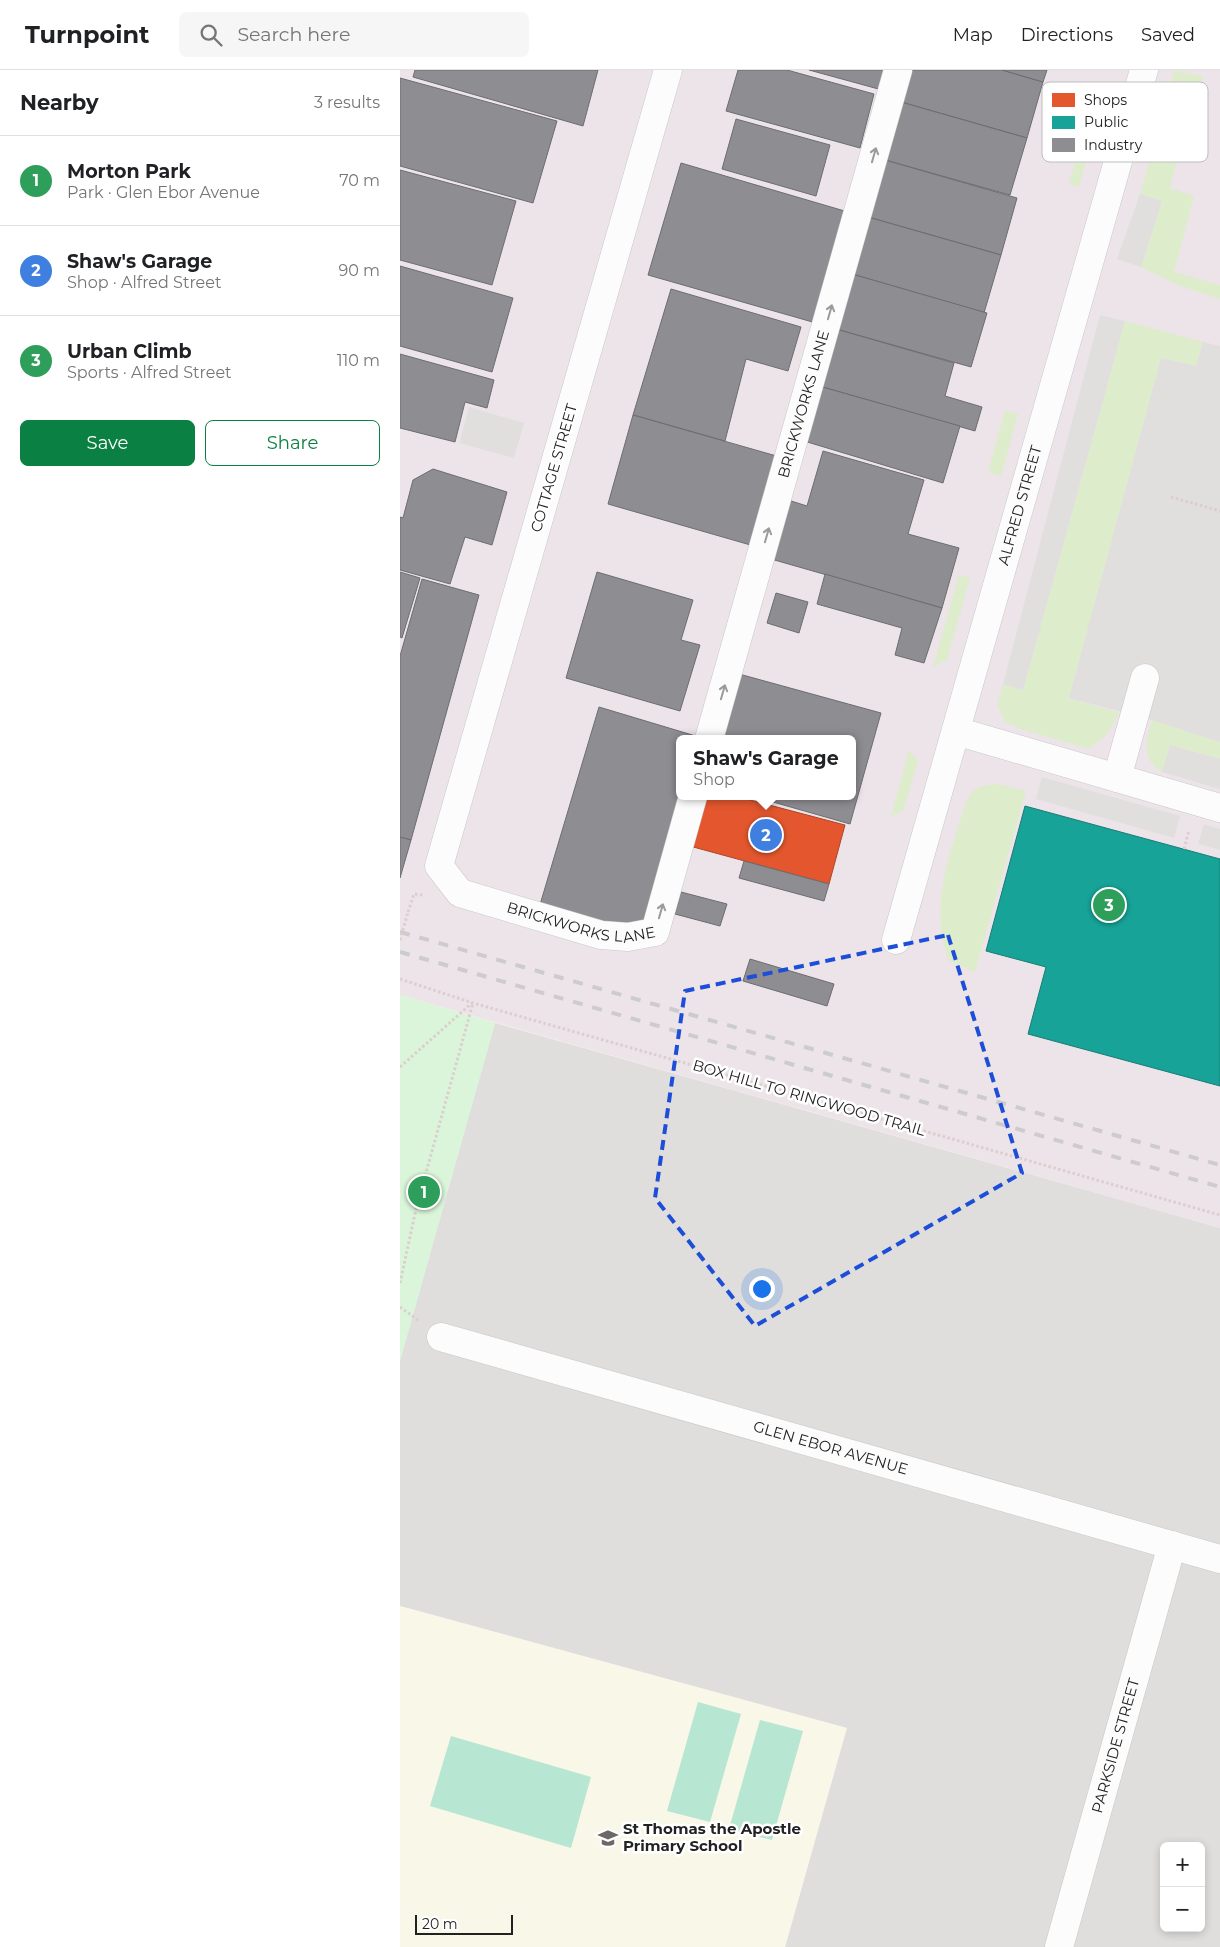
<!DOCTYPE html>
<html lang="en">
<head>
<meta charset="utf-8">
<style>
	:root { --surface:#fff; --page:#f6f6f6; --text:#202124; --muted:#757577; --line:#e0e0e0; --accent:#0b8043 }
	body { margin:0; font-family:Montserrat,sans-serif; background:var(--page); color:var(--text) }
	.controls { position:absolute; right:15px; bottom:15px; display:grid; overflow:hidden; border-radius:8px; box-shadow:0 2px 8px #0003 }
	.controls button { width:45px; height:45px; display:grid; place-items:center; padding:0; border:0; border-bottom:1px solid var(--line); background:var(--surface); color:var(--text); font:25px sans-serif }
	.scale { position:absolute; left:15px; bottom:12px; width:98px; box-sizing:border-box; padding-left:5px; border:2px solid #222; border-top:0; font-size:14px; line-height:18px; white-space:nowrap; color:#222; -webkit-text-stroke:4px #fff; paint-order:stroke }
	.you { position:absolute; left:361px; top:1218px; width:18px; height:18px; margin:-12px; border:4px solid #fff; border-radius:50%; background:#1a73e8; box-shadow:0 0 0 8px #1a73e833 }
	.badge { display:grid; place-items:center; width:32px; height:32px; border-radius:50%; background:var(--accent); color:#fff; font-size:16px; font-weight:700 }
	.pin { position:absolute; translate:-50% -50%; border:2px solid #fff; box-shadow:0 1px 5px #0006 }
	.popup { position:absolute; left:276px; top:665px; width:180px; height:65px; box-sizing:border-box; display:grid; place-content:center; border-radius:8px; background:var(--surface); filter:drop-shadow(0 1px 4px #0005); font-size:16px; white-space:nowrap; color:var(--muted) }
	.popup b { font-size:19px; color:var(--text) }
	.popup::after { content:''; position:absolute; left:50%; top:100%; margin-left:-10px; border:10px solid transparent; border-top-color:var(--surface) }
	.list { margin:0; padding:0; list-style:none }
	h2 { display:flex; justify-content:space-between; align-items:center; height:65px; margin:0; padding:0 20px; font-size:21px }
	h2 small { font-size:16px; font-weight:400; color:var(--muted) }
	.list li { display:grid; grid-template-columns:32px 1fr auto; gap:15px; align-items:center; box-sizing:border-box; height:90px; padding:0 20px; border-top:1px solid var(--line) }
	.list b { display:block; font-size:19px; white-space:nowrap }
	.list p { margin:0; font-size:16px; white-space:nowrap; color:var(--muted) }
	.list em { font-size:16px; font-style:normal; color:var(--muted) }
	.actions { display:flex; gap:10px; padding:15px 20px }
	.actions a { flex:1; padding:11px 0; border:1px solid var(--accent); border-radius:8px; text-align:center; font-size:18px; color:var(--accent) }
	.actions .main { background:var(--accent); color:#fff }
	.icon { flex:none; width:28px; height:28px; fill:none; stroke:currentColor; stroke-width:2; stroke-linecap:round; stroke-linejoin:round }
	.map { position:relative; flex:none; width:820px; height:1877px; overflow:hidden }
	header { display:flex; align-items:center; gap:30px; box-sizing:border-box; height:70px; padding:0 25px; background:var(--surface); border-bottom:1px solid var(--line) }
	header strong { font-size:24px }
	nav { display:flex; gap:28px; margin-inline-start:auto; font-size:18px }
	.search { width:350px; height:45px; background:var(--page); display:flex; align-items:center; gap:12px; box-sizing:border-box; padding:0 18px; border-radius:8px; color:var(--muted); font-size:19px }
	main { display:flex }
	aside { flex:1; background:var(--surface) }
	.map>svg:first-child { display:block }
	.residential { fill:#dfdedc; fill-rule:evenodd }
	.industrial { fill:#ede4e9; fill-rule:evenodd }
	.education { fill:#f8f7e8 }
	.grass { fill:#ddeccb }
	.park { fill:#daf5da }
	.pitch { fill:#b7e6d2 }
	.parking { fill:#e0dfde }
	.shops { fill:#e4572e; stroke:#aa472a }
	.public { fill:#17a398; stroke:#1a7c75 }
	.industry { fill:#8d8d92; stroke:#6d6d70 }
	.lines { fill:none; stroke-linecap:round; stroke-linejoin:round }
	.minor-casing { stroke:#c9c8c7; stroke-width:29 }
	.path { stroke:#dccecd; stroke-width:3; stroke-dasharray:2.5 2.5; stroke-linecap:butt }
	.minor { stroke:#fdfcfc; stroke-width:28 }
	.rail { stroke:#ccc; stroke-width:4; stroke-dasharray:10 10; stroke-linecap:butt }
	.path-bridge { stroke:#dccecd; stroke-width:3; stroke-dasharray:2.5 2.5; stroke-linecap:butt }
	.oneway { stroke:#9a9a9a }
	.marked { fill:none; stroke:#1d4ed8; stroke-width:4; stroke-dasharray:10 6; stroke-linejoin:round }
	.labels { text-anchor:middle; stroke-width:5; stroke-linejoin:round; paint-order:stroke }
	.street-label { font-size:15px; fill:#222; stroke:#fff }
	.poi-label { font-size:15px; font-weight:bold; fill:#222; stroke:#fff; text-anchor:start }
	.key { fill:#fff; stroke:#bdbdbd; stroke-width:1 }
	.key-label { font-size:14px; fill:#222 }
</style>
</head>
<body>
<header>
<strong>Turnpoint</strong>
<div class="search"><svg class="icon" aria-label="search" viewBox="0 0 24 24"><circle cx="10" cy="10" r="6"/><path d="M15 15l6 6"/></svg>Search here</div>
<nav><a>Map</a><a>Directions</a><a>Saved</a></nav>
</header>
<main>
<aside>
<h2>Nearby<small>3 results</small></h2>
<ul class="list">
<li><span class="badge" style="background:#2e9e5b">1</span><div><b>Morton Park</b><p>Park · Glen Ebor Avenue</p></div><em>70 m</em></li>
<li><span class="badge" style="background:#3f7fe0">2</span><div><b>Shaw's Garage</b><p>Shop · Alfred Street</p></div><em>90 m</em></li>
<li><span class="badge" style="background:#2e9e5b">3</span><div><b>Urban Climb</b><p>Sports · Alfred Street</p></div><em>110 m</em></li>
</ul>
<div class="actions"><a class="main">Save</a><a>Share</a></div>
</aside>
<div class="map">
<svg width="820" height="1877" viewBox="0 0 820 1877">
	<rect width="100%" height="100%" fill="#f0eeeb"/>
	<path class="residential" d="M95,953L820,1158V1877H385L446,1658L0,1536V1291ZM764,1776H801V1858H764Z"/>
	<path class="industrial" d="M0,0H820V1158L0,925ZM280,669H452V726H280Z"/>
	<polygon class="education" points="0,1536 447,1658 385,1877 0,1877"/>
	<g class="grass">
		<polygon points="774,0 803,6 788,55 761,47"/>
		<polygon points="689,45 699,48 679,117 669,114"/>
		<polygon points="752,84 777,92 770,118 794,126 774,202 820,215 820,229 777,215 741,197 762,131 740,124"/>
		<polygon points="725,251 803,272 796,296 761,288 669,628 720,643 707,664 689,679 623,660 605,652 597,635 603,614 623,620"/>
		<polygon points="605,341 618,344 601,406 588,402"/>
		<polygon points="559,505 570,508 547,590 533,597"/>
		<path d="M752,650L820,672V689L770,675L762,702C741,690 746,670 752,650Z"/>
		<polygon points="509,680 518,691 503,741 491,746"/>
		<path d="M598,714L626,721L575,902L549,891C528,839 550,781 567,730C574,716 584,715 598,714Z"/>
	</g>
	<polygon class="park" points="0,925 95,953 0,1291"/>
	<g class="pitch">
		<polygon points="298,1632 341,1644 310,1752 267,1741"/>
		<polygon points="360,1650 403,1661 372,1770 329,1759"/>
		<polygon points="51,1666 191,1707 171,1778 30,1736"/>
	</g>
	<g class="parking">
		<polygon points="740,124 762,131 741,197 717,189"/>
		<polygon points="700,245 725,251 623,620 603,614"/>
		<polygon points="803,272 820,276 820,672 752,650 669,628 761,288 796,296"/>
		<polygon points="69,337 124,353 114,388 59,373"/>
		<polygon points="770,675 820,689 820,719 762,702"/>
		<polygon points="642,707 780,746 774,768 636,729"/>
		<polygon points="804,754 820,759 820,780 798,774"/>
	</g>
	<polygon class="shops" points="299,726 335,726 445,755 429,814 286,775"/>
	<polygon class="public" points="625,736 820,789 820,1016 628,964 646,897 586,881"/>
	<g class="industry">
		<polygon points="15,0 198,0 183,56 13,7"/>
		<polygon points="338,0 387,0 474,24 460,78 326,41"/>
		<polygon points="409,0 487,0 482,20"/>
		<polygon points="510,0 602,0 643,12 627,68 501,32"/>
		<polygon points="602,0 647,0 643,12"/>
		<polygon points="0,8 157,51 133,133 0,96"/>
		<polygon points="501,32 627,68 610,125 485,90"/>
		<polygon points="336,49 430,75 416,126 322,99"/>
		<polygon points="485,90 617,128 601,185 468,147"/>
		<polygon points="281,93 448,142 416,253 248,205"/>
		<polygon points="0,100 116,131 92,215 0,190"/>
		<polygon points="468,147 601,185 584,243 452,204"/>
		<polygon points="0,196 113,228 92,302 0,276"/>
		<polygon points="452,204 587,243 571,297 436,259"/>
		<polygon points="271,219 401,257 388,301 346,289 325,371 233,345"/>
		<polygon points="436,259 554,293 545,326 582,337 575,361 419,316"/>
		<polygon points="0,284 94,310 87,338 65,332 55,372 0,358"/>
		<polygon points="419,316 560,356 543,413 404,371"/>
		<polygon points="233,345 380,387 354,476 208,434"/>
		<polygon points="423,381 524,410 508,464 559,478 542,538 371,489 388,430 407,436"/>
		<polygon points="33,399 107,422 92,475 65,467 50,514 0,500 0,447 3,448 13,410"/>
		<polygon points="0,502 20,508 2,568 0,567"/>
		<polygon points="197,502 293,530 281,570 300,575 280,641 166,608"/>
		<polygon points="425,504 542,538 524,593 495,585 502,558 417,534"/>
		<polygon points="22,509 79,525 11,770 0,767 0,586"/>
		<polygon points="376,523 408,532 399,563 367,553"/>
		<polygon points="339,604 481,643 450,754 352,726 452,726 452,669 321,669"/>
		<polygon points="199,637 299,667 298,669 280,669 280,726 250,850 241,856 184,851 139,838"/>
		<polygon points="0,767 11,770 0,808"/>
		<polygon points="344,791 429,814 424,831 339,808"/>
		<polygon points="281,822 327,834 320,856 275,844"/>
		<polygon points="350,889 434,914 427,936 343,911"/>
	</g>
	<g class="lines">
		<defs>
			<g id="minor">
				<path id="s1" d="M268,0L39,796L60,823L201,865L228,867L255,862L293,726"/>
				<polyline points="556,661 820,738"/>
				<path id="s2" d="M309,669L498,0"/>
				<polyline points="717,708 745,608"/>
				<path id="s3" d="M496,870L744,0"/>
				<path id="s4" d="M41,1267L820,1489"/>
				<path id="s5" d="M659,1877L772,1475"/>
			</g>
		</defs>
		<use href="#minor" class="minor-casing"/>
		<g class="path">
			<polyline points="771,427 820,441"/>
			<polyline points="784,779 789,760"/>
			<polyline points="8,842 14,824 23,825"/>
			<polyline points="0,909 73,933 820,1145"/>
			<polyline points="0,997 72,933"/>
			<polyline points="0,1213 16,1139 73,933"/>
			<polyline points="0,1237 18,1250"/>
		</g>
		<use href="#minor" class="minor"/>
		<g class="rail">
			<polyline points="0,862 820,1095"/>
			<polyline points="0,882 820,1117"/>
		</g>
		<polyline class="path-bridge" points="0,870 8,842"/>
	</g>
	<defs><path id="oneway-shaft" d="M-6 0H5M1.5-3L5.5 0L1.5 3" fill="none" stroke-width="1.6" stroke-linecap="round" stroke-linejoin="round" transform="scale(1.25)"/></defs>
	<g class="oneway">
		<use href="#oneway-shaft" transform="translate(474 85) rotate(-74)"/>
		<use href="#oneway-shaft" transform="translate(430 242) rotate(-74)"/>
		<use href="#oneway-shaft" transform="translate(367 465) rotate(-74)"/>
		<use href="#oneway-shaft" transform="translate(323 622) rotate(-74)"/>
		<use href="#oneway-shaft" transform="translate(261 841) rotate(-74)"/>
	</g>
	<path class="marked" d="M548,865L622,1103L355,1256L255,1128L285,921Z"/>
	<defs>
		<symbol id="school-bare" viewBox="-9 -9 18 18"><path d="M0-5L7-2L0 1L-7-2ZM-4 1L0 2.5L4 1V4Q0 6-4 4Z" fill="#6a6968" stroke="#fff" stroke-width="2.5" paint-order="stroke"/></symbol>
	</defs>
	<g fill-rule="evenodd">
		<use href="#school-bare" x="194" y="1754" width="28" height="28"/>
	</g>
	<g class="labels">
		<g class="street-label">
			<text dy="5" stroke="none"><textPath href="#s2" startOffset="348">BRICKWORKS LANE</textPath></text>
			<text transform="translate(154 398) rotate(-74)" y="5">COTTAGE STREET</text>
			<text dy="5" stroke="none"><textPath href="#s3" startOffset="452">ALFRED STREET</textPath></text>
			<text dy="5" stroke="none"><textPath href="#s1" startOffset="988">BRICKWORKS LANE</textPath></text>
			<text transform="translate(409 1028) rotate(16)" y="5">BOX HILL TO RINGWOOD TRAIL</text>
			<text dy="5" stroke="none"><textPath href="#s4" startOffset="405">GLEN EBOR AVENUE</textPath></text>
			<text dy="5" stroke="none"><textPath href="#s5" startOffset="209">PARKSIDE STREET</textPath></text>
		</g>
		<g class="poi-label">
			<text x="223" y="1764">St Thomas the Apostle<tspan x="223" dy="17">Primary School</tspan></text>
		</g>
	</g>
	<rect x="642" y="12" width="166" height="80" rx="8" class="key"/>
	<rect x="652" y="23" width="23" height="14" fill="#e4572e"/>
	<rect x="652" y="46" width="23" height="13" fill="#17a398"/>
	<rect x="652" y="68" width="23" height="14" fill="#8d8d92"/>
	<g class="key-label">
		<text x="684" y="35">Shops</text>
		<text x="684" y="57">Public</text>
		<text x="684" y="80">Industry</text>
	</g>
</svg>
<div class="controls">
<button>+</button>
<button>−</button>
</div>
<div class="scale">20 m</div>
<div class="you"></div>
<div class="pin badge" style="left:24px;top:1122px;background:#2e9e5b">1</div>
<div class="pin badge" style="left:366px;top:765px;background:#3f7fe0">2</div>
<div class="popup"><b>Shaw's Garage</b>Shop</div>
<div class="pin badge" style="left:709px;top:835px;background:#2e9e5b">3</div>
</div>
</main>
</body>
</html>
